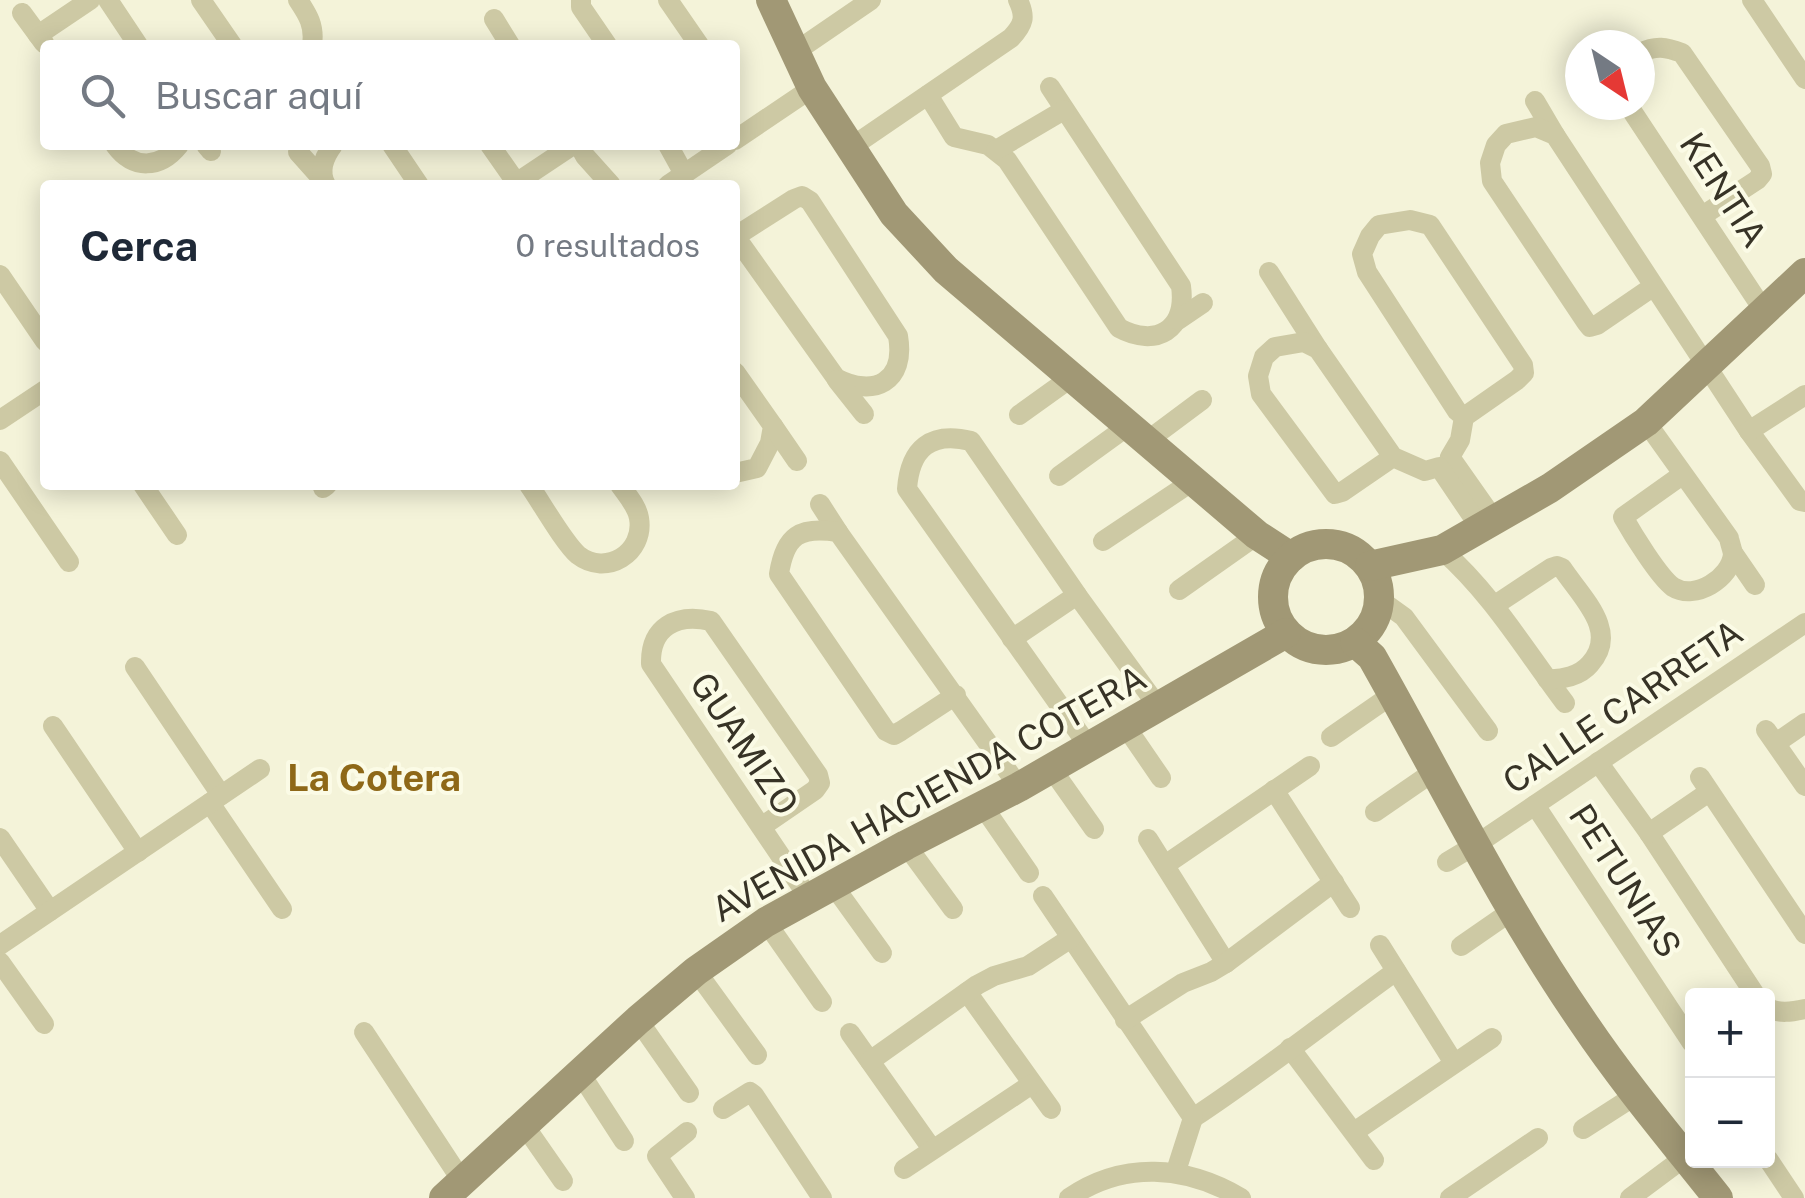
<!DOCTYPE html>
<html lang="es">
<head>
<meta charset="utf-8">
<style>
	:root { --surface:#fff; --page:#f6f6f7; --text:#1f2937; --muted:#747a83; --line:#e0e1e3 }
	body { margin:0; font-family:"Public Sans",sans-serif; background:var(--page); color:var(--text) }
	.controls { position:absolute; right:30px; bottom:30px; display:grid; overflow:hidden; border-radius:10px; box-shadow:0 5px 25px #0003 }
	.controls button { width:90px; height:90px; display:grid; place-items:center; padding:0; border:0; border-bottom:2px solid var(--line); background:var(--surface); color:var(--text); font:50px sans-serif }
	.compass { position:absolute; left:1565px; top:30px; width:90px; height:90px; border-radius:50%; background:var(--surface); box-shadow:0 5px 25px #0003; rotate:145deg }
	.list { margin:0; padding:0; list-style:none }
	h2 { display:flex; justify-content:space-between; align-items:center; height:130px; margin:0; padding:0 40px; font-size:42px }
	h2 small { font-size:32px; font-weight:400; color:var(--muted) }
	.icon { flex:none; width:55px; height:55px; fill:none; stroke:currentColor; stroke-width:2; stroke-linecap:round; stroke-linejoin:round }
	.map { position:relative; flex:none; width:1805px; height:1198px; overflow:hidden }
	.search { position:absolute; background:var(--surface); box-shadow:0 5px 25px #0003; left:40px; top:40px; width:700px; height:110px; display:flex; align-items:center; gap:25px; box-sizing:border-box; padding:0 35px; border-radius:10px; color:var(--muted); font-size:38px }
	.panel { position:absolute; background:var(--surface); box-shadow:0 5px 25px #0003; left:40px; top:180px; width:700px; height:310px; border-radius:10px }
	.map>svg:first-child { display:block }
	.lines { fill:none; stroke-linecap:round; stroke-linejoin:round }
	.street { stroke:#cdc9a4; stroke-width:20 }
	.secondary { stroke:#a19875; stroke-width:30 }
	.labels { text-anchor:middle; stroke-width:8; stroke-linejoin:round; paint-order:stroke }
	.street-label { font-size:35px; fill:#373326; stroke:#fbfbe6 }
	.neighbourhood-label { font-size:38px; font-weight:bold; fill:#8e6818; stroke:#fbfbe6 }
</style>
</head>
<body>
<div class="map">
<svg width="1805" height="1198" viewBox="0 0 1805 1198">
	<rect width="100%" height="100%" fill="#f4f3d9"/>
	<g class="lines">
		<g class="street">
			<polyline points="108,0 138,45"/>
			<polyline points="201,0 232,45"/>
			<path d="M298,0C308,15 315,26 312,45"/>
			<polyline points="581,0 581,7 607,45"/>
			<polyline points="668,0 699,45"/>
			<polyline points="1752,0 1805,79"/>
			<polyline points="22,13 44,43"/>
			<polyline points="494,19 510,45"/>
			<polyline points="38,35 90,0"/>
			<polyline points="795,52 871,0"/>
			<path d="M1640,53C1656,45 1666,47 1682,53L1760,166L1762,174L1757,180L1702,216"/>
			<path d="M928,95L954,137L988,145L1007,160L1119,328C1156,348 1187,330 1181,286L1050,87"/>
			<polyline points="1535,101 1555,135"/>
			<polyline points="1628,105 1764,311"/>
			<polyline points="735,140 812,88"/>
			<path d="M115,145C133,170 160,169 179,145"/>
			<polyline points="206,145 211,151"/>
			<polyline points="392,145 419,185"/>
			<polyline points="490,145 518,185"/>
			<polyline points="579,145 585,156 611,185"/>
			<polyline points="668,145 684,174"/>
			<path d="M850,148L1011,38C1024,24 1026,17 1018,0"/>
			<polyline points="996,150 1064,110"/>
			<polyline points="298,152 323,180"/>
			<polyline points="516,183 573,145"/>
			<path d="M326,185C318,171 324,157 333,145"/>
			<polyline points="668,185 727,145"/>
			<path d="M735,236L836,378C874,398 906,382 898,336L810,201L802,196L794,199L736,236"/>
			<polyline points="1269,272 1318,349"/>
			<polyline points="0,275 45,341"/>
			<polyline points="1654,286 1597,325 1590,327 1586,322 1492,181 1490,163 1496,145 1506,134 1536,127 1555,135 1749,431 1800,501 1805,502"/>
			<polyline points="1178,320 1203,303"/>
			<polyline points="735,372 773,426 770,443 757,468 735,473"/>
			<polyline points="837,380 864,414"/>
			<polyline points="1019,415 1072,377"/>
			<polyline points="1464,417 1517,380 1524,373 1523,365 1430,225 1410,220 1379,225 1370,236 1362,254 1367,272 1457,411 1464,417 1460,440 1450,457 1495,521"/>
			<polyline points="0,420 45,390"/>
			<path d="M1646,422L1729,538C1729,540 1733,552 1733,554C1731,578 1695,601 1673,587C1659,577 1632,533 1623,517L1682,475"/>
			<polyline points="773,426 797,461"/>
			<polyline points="1749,431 1805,395"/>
			<polyline points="1147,441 1202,400"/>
			<polyline points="1393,457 1342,492 1335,494 1261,394 1258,376 1264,357 1275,347 1304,342 1318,349 1393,457 1425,471 1439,467 1481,529"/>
			<polyline points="0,461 69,562"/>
			<polyline points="1059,476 1128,426"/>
			<polyline points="143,485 177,535"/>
			<path d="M529,485C541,502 564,543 578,555C606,577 645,553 639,518C637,506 627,495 620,485"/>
			<polyline points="323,488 327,485"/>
			<polyline points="820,504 838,532"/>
			<polyline points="1103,541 1193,481"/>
			<path d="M1442,550C1492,594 1525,650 1565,703"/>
			<polyline points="1733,553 1755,585"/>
			<polyline points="1179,590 1257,535"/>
			<polyline points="1379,599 1404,617 1488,731"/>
			<path d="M1495,605L1551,568L1557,566L1562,568C1581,597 1620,631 1590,664C1580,676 1562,680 1547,679"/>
			<polyline points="1012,639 1077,595"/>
			<polyline points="135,667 221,795"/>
			<path d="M956,695L901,731L894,735L886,731L779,574C785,535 800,526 838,532L1019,787"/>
			<polyline points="53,726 138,852"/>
			<polyline points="1126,727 1161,778"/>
			<polyline points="1766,730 1805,786"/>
			<polyline points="1331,737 1393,694"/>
			<polyline points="1776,743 1805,723"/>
			<path d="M1089,747L907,489C910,448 931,431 971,441L1077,595L1159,708"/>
			<polyline points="1598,762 1649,833 1756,996"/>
			<polyline points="1051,768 1094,829"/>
			<polyline points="1700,777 1805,934"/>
			<polyline points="1274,790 1350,908"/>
			<polyline points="210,803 282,909"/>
			<polyline points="982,805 1029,873"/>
			<polyline points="1535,805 1692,1043"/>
			<polyline points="1375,812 1436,770"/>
			<path d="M761,827L815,790L820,783L818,775L711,621C676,613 650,627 651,664L809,898"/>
			<polyline points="1649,833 1709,792"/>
			<polyline points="0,838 50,911"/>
			<polyline points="1148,839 1226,963"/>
			<polyline points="906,845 953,909"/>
			<polyline points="1447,862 1477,844 1805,623"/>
			<polyline points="1165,865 1310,766"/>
			<polyline points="833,885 882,953"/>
			<polyline points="1043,896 1193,1118"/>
			<polyline points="766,922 822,1002"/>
			<polyline points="0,945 260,769"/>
			<polyline points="1380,945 1454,1063"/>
			<polyline points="1461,946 1513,910"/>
			<polyline points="0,962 44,1024"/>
			<polyline points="696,971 757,1055"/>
			<polyline points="967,992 1051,1109"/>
			<path d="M1768,1008C1779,1014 1792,1012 1805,1009"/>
			<polyline points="638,1020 689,1093"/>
			<polyline points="1125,1020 1183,983 1211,972 1226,963 1334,882"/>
			<polyline points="364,1032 462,1181"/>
			<polyline points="850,1033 932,1149"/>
			<polyline points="1290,1048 1374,1160"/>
			<polyline points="870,1061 977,985 994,976 1028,966 1071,938"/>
			<polyline points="580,1073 624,1141"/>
			<polyline points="723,1109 750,1092 754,1095 822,1198"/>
			<path d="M1193,1118C1263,1072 1328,1020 1396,971"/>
			<polyline points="524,1125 563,1181"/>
			<polyline points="1583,1129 1636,1095"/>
			<polyline points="1354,1132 1492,1038"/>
			<polyline points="1768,1159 1794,1198"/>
			<polyline points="904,1169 1032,1084"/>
			<polyline points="1176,1171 1193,1118"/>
			<polyline points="685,1198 657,1156 687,1132"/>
			<path d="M1069,1198C1123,1161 1185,1165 1241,1198"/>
			<polyline points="1450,1198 1538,1138"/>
			<polyline points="1630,1198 1685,1157"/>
		</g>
		<g class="secondary">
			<polyline points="771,0 812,88 894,214 946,270 1257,535 1291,557"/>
			<circle cx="1326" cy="597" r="53"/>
			<polyline points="1370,566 1442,550 1550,488 1646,422 1805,273"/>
			<path d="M1355,642L1372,657C1441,779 1503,906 1583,1022C1624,1083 1672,1140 1718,1198"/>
			<polyline points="444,1198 638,1020 696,971 766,922 906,845 1019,787 1286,633"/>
		</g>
	</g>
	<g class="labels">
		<g class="street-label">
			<text transform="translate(1723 190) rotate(57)" y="12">KENTIA</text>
			<text transform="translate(1623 707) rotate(-34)" y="12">CALLE CARRETA</text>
			<text transform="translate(744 744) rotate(56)" y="12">GUAMIZO</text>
			<text transform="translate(929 794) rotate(-29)" y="12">AVENIDA HACIENDA COTERA</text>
			<text transform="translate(1625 881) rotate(57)" y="12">PETUNIAS</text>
		</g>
		<g class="neighbourhood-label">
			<text x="374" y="791">La Cotera</text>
		</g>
	</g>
</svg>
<div class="controls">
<button>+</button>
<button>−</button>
</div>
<svg class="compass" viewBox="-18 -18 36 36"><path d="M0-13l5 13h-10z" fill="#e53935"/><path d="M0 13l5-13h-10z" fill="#747a83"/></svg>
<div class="search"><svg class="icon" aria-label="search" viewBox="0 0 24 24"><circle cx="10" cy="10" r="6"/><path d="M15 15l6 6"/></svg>Buscar aquí</div>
<section class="panel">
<h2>Cerca<small>0 resultados</small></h2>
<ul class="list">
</ul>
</section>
</div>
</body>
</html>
